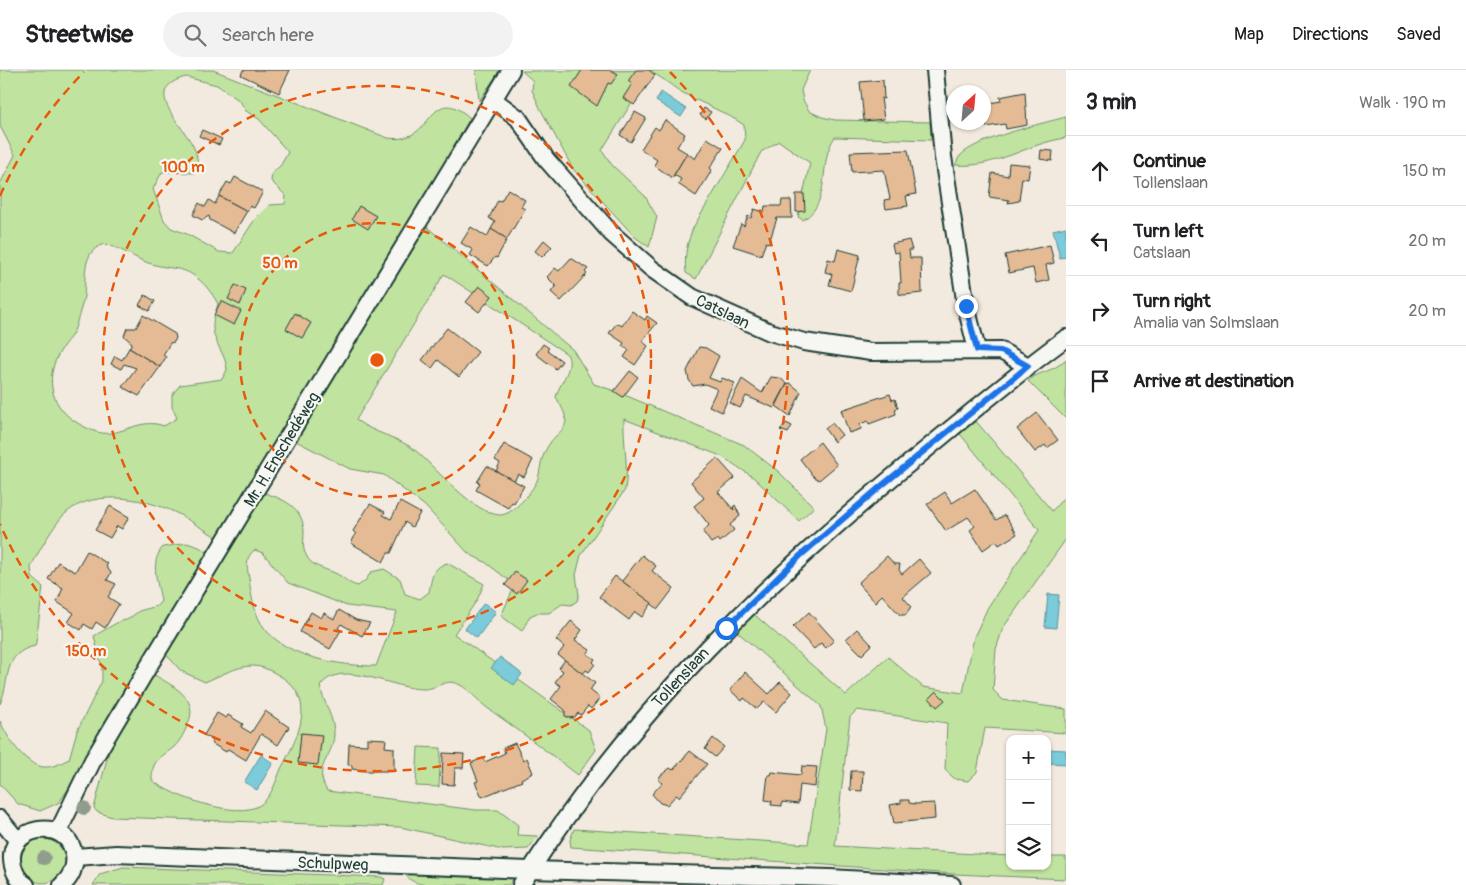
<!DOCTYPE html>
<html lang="en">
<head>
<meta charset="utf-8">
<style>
	:root { --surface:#fff; --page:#f2f2f2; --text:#202124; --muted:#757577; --line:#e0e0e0 }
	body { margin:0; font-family:Pangolin,sans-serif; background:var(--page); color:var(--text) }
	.controls { position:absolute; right:15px; bottom:15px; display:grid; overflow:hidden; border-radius:10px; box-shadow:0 1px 4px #0004 }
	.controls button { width:45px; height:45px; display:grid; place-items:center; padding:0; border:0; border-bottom:1px solid var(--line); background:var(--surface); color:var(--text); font:25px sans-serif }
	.compass { position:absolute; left:946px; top:15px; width:45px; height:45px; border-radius:50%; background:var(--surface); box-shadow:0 1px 4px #0004; rotate:26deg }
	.stop { position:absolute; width:15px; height:15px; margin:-11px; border:4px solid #1a73e8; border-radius:50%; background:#fff }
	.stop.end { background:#1a73e8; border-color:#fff; box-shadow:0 1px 5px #0008 }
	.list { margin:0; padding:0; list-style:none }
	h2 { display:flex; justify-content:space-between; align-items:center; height:65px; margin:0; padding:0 20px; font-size:21px }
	h2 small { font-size:16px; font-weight:400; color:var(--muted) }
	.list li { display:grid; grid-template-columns:32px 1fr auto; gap:15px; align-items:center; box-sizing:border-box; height:70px; padding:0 20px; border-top:1px solid var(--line) }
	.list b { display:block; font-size:19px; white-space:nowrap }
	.list p { margin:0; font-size:16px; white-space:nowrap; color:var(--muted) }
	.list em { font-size:16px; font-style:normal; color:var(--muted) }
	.icon { flex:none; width:28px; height:28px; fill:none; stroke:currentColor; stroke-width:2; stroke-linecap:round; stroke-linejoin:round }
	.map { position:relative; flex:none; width:1066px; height:815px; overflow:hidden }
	header { display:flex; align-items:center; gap:30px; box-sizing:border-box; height:70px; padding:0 25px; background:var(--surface); border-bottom:1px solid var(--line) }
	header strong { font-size:24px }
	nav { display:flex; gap:28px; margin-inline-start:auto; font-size:18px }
	.search { width:350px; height:45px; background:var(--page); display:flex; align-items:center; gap:12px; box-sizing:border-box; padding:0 18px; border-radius:28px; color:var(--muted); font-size:19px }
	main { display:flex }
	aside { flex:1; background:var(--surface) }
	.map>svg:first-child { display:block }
	.green { fill:#c0e49f; stroke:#70906a; fill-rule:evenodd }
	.water { fill:#7ccbda; stroke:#579298 }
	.building { fill:#e5bb95; stroke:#1f3d34 }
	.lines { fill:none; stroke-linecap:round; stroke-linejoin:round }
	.street-casing { stroke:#1f3d34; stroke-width:20 }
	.street { stroke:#f6f6f2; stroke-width:16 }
	.tree { fill:#909d8c }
	.route { stroke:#1a73e8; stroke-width:6 }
	.ring { fill:none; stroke:#e8590c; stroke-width:2.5; stroke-dasharray:9 6 }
	.labels { text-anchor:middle; stroke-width:4.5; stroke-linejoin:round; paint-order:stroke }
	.street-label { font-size:16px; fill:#1f3d34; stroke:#f6f6f2 }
	.centre { fill:#e8590c; stroke:#f6f6f2; stroke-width:2.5 }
	.ring-label { font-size:15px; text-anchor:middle; font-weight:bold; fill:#e8590c; stroke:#f6f6f2; stroke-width:4.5; stroke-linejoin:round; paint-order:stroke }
</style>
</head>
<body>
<header>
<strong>Streetwise</strong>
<div class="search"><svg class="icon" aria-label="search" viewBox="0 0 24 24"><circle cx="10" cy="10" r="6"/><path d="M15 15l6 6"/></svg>Search here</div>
<nav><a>Map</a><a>Directions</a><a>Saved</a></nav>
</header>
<main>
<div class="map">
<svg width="1066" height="815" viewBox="0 0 1066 815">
	<rect width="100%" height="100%" fill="#f3eadf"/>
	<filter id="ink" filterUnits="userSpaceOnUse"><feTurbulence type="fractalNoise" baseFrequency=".02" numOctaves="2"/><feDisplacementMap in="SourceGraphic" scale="10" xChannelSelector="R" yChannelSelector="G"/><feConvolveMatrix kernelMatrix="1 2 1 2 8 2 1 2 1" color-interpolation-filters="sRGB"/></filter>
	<g filter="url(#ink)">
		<g class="green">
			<path d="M0,0H213L388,68C396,69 403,69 411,65C433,55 436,17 470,48L395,179L218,468C206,461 194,453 182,446C152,429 95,417 66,443C56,451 37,484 31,497L32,507L43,517L36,572L35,576C2,583 11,609 0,634V114L15,85L0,56ZM186,7L217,15L240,31L246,41L259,49L288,82L281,95L272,103L271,111L286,126L285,134L269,135L255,149L233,183L219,182L187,164L171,158L164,150L153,119L162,102L195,103L198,101C198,92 197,82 192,74C180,52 141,18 186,7ZM104,174C118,177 130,185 143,191C155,196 166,197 178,199C196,202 210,219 218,234C216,241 212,251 213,258C214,274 226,284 227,300L222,309L180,315L172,325V337L177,348L164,356C145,349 131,359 112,363C98,365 85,358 73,350C49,333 45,305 61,280C64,273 71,268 74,261C77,253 79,244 82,235C89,215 77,183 104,174Z"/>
			<polygon points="476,0 500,0 479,31"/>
			<path d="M810,0L801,20L803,30L809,41L822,47L835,50L930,52L931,70L835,67C817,91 833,132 803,150L798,147L810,93L779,71L761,82L696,209L686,203C684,186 687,172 694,156L745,70L744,55C725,42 705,35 685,24C673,18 664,8 652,3L648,7L602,80L612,95L645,126L657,147L649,177L635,167L573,99L540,38L532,20L533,11L522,1Z"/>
			<path d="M1066,47V68C1028,73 995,99 955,95C957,92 958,87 961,85C976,69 1043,53 1066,47Z"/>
			<path d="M427,157L573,280L594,314L615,321L744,375L779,402L814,437L799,451L753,407L721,386L624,349C623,373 629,397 625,420L581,485L576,505L579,525L577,531L571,535L562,534L549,543H537L530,546L522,561L501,546L515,515L485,492L469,484L425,436L384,405L350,399L294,370ZM444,204L567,284C575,298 559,313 556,327C579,365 556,354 544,384C539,394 541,407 534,416C528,426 512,445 500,445C474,444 436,398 416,381C399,367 375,364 356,350Z"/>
			<path d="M1066,289V349L1028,311C1042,299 1051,304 1066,289Z"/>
			<polygon points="975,350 1052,441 1066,425 1066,469 1003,558 996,579 993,620 1003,630 1066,639 1066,663 985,658 977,702 968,711 955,709 945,700 947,653 857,640 850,647 835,776 1010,786 1010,796 1047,796 1047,787 1066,787 1066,809 955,804 571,777 570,770 574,759 808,774 826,659 821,636 732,557 748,539 846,625 888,587 923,617 963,623 974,567 988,537 1039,460 960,364"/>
			<path d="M262,422C283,429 303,436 304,462C304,470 302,478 306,485C311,497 324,498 335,503C344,507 348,514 358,516L366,510L371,502L384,499L400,509L405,524L420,529L429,522C432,509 431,498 447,493L484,514L477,530L454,564L589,660L596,680L578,705C548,682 517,659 486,637C477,630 470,620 460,615C447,607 437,619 424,619C394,620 341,587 320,616C323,632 335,649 334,665C333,689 312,695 327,721L476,740H498L518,755L517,765L538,766L528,779L503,780L400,757L112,747L97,742L94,738L111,674L153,604C172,616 200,627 188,654C184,663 181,670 174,677C160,689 152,688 152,710C170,726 238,750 260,735C271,728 276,711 281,699C297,668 319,630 280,606C271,601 263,596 252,596C237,596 219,606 205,612L181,601L165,583ZM255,480L263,483L288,513L347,536L397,542L376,596C341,596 288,588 265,559C254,545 251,525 249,508C247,498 245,486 255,480Z"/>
			<path d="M187,473L199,477L209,483L67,721L58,733L40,741L18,734L0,714V651C7,667 24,694 43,697C52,698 61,693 69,689L77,661L102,611V598L94,566L120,551L127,550L139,541L157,536L161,531C158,512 149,493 163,477Z"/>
			<polygon points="418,677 441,678 439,717 416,716"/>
			<circle cx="43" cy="791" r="22"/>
			<path d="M399,788L517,805L509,815H449C444,813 443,814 438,815C412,815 405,811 399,788Z"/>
			<polygon points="123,797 381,807 385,809 383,815 93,815 100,804"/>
		</g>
		<g class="water">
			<polygon points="661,22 686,39 681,47 656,31"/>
			<polygon points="1066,157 1066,187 1060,188 1053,160"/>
			<polygon points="1048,524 1059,525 1056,558 1045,557"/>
			<polygon points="484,533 496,542 477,568 465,559"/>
			<polygon points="500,587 522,604 514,615 491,598"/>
			<polygon points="1047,679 1066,680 1066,694 1047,693"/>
			<polygon points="261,685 273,693 257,720 244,712"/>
		</g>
		<g class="building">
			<polygon points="243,0 290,0 279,23 241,5"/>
			<polygon points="582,0 611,0 618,4 611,14 608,13 597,36 571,17"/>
			<polygon points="636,0 649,0 655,5 634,35 623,28 632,14 628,11"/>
			<polygon points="883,10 884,29 881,28 884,49 864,51 860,12"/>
			<polygon points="1025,22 1027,55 1006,59 1005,54 986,57 983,52 984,34 1001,31 1000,27"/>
			<polygon points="704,38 711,42 706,49 700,45"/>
			<polygon points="635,42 646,48 631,72 620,65"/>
			<polygon points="665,50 685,64 677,77 687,83 672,108 654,95 657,90 641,79 655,57 659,60"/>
			<polygon points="202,60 222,69 219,75 199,66"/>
			<polygon points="707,68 723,78 710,98 712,100 696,126 678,114 681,109 674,105 687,83 695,89"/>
			<polygon points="908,80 916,124 906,126 908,136 886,139 884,130 890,129 884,100 852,102 850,82"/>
			<polygon points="1041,80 1053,81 1052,91 1040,89"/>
			<polygon points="1009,93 1030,95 1028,109 1022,108 1019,131 1008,133 1009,130 989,127 992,103 1008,106"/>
			<polygon points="235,107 263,122 254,138 250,136 247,141 219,126 227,112 231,114"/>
			<polygon points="508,119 525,130 521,137 525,139 507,169 491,159 495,152 489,148 498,130 501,131"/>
			<polygon points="796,124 804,124 805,141 796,142"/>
			<polygon points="219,126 247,141 234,163 210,150 209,146 202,150 193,145 199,133 205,137 209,130 215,134"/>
			<polygon points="782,130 791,130 792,148 777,148 769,173 766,172 761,185 733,176 741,154 744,156 748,146 751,148 754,139 764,142 765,136 781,136"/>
			<polygon points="359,136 376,146 368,159 352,149"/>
			<polygon points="471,157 487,167 491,159 507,169 497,188 495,187 488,196 470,185 473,180 461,173"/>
			<polygon points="544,170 552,177 542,187 535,181"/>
			<polygon points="909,170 912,180 909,180 910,188 921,188 922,223 904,225 899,224 899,213 901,213 899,182 894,183 892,174"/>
			<polygon points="1050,175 1054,193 1046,195 1049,210 1036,213 1033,198 1009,203 1005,185"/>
			<polygon points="838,179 860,185 851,221 829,215 832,204 825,202 828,189 835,191"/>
			<polygon points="571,188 588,199 585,202 587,204 561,231 551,222 556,216 547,207 555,198 559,201"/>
			<polygon points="235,215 246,220 240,235 228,229"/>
			<polygon points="479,216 492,226 479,242 466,232"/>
			<polygon points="145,225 155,231 149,241 139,235"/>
			<polygon points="221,231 241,241 234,255 214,245"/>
			<polygon points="632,241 645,250 647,246 657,253 642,271 648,276 635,295 624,287 629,280 622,276 624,273 609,263 617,253 622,256"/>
			<polygon points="295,243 311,253 302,268 286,259"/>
			<polygon points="143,245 175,264 176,268 174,272 170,273 163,285 166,287 160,297 129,278 132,273 124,266 127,258 136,258"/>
			<polygon points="447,258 478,282 459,307 438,290 432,298 422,290"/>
			<polygon points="543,274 549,278 547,280 562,291 556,299 536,284"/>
			<polygon points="699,277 706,278 719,286 709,308 720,312 722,308 735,313 722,342 709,336 717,319 705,314 693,316 689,310 687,301"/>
			<polygon points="129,278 160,297 139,326 122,317 136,298 124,294 121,299 111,294 115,286 122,290"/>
			<polygon points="630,301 638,307 623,327 614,321"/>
			<polygon points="771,307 780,308 787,314 774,338 746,326 740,338 730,333 742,309 762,323"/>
			<polygon points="790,313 801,322 790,346 776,336 787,314"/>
			<polygon points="890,324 892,330 895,329 898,338 895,339 896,344 869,354 868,351 860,354 861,359 849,363 841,340"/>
			<polygon points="1037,343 1058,370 1047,378 1045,375 1035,382 1017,359"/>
			<polygon points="786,353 792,356 788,363 780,360"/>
			<polygon points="832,353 842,365 834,372 825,359"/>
			<polygon points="820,372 837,395 819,410 814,407 800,389"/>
			<polygon points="504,374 533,390 524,407 518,404 514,411 496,401 500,393 495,390"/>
			<polygon points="717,388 735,408 718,422 734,440 733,437 735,435 740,446 730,455 734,460 720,472 718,469 711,473 703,462 709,455 694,436 704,428 691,412"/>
			<polygon points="487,396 524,416 514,433 512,432 508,438 476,420 480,413 477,412"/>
			<polygon points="975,419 996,450 1005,445 1017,464 999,475 996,471 983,480 970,460 975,456 968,447 946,461 927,434 945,422 952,433"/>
			<polygon points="400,432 420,443 412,457 405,452 391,483 388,483 383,492 351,473 356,464 353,461 370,434 385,442 383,445 391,449"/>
			<polygon points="110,436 129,447 122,459 117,456 110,468 95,460"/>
			<polygon points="87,481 108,494 106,496 111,503 107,510 116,514 108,527 119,534 105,558 96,552 92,559 84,554 81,560 68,552 74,543 57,532 63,518 48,509 58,492 75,502"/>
			<polygon points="642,485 656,496 652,501 674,518 658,539 622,511"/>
			<polygon points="887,486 894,494 900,494 899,500 902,504 919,489 931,503 903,527 911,536 906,545 900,545 882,525 875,532 858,513"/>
			<polygon points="515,502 527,510 517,524 505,515"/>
			<polygon points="615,506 652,533 642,547 635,542 629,550 599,527"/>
			<polygon points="339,540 356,550 370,553 362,566 341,554 338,558 341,560 330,579 300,562 311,542 321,548 324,543 334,549"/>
			<polygon points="809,542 834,570 826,578 821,573 814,579 793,557"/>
			<polygon points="571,551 582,560 575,570 590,580 587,584 595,589 593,592 595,594 589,602 586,600 583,604 558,585 564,577 556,570"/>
			<polygon points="857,559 872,575 862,585 846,569"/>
			<polygon points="565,590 595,613 590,620 600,628 591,639 588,636 581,645 578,643 575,647 570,648 565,646 565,640 551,629 561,616 555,612 563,601 559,598"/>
			<polygon points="745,602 769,624 780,612 792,623 776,642 764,632 757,639 744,628 742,631 730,620"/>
			<polygon points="936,621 945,630 937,637 929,628"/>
			<polygon points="265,641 289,657 278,675 261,664 246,690 228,679 226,682 211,673 213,670 204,665 217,643 226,648 228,645 243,654 241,657 251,663"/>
			<polygon points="301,663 322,665 318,695 298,693"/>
			<polygon points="367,668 386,669 385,677 394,678 394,701 365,701 352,699 352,695 348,695 349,674 367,675"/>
			<polygon points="713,668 724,677 715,687 705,679"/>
			<polygon points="515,673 523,690 527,688 533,703 521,709 522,711 482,727 475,712 478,711 471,693 483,688 485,692 505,683 503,678"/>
			<polygon points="690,681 707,694 679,727 676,725 667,735 660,733 652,724 662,713 659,711 660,706 670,698 673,700"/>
			<polygon points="443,683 464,684 463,698 455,698 454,715 442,714"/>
			<polygon points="802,696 817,697 815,717 800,715 798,734 782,732 782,736 771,735 772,731 765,730 768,705 771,705 772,702 801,705"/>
			<polygon points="851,701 863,701 862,721 850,720"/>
			<polygon points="901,730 909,730 909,733 916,734 934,733 935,749 894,753 890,735 901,733"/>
		</g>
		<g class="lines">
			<defs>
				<g id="street">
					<polyline points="935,0 943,87 966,236 977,280"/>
					<polyline points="494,30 518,48 546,89 611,163 652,199 692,227 770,262 804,272 871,282 1001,281 1028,296"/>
					<polyline points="0,749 18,771"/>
					<polyline points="58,762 93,690 150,594 511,0"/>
					<polyline points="75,787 116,784 530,800 830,808 952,815"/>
					<path d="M26,815C19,811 15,804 13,796C3,756 68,744 74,785C76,796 71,808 62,815"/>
					<path d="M521,815C628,644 773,504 929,377C974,340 1019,302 1066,268"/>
				</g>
			</defs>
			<use href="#street" class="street-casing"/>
			<use href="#street" class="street"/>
		</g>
		<g class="tree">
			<circle cx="84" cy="738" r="7"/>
			<circle cx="44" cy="788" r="7"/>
		</g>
	</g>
	<g class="lines" filter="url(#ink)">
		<polyline class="route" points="726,558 800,486 880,417 1028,296 1001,281 977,280 966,236"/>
	</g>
	<g class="ring">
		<circle cx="377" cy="290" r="137"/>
		<circle cx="377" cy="290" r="274"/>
		<path d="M0 126A411 411 0 0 1 84 2M670 2A411 411 0 1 1 0 454"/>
	</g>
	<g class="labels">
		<g class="street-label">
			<text transform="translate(723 241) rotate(26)" y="6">Catslaan</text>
			<text transform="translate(281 379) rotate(-59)" y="6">Mr. H. Enschedéweg</text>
			<text transform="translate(680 607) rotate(-47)" y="6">Tollenslaan</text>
			<text transform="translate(333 793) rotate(2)" y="6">Schulpweg</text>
		</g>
	</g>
	<circle cx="377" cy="290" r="8" class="centre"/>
	<g class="ring-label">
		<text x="183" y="102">100 m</text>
		<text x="280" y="198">50 m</text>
		<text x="86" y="586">150 m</text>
	</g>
</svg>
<div class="controls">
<button>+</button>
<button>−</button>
<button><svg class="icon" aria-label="layers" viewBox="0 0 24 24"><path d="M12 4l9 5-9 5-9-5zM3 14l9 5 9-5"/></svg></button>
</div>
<svg class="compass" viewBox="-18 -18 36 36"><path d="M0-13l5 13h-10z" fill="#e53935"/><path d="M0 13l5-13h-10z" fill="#757577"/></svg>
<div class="stop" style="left:726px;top:558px"></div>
<div class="stop end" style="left:966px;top:236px"></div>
</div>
<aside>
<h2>3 min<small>Walk · 190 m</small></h2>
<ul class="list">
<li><svg class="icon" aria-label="ahead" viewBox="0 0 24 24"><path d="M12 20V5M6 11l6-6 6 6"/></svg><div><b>Continue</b><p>Tollenslaan</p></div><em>150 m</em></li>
<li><svg class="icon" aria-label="left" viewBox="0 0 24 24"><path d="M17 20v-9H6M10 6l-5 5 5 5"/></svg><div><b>Turn left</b><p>Catslaan</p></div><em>20 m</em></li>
<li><svg class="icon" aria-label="right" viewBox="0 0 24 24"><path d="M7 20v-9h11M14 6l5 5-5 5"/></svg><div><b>Turn right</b><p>Amalia van Solmslaan</p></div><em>20 m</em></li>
<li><svg class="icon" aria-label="arrive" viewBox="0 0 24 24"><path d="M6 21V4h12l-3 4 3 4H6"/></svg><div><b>Arrive at destination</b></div></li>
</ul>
</aside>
</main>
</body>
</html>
